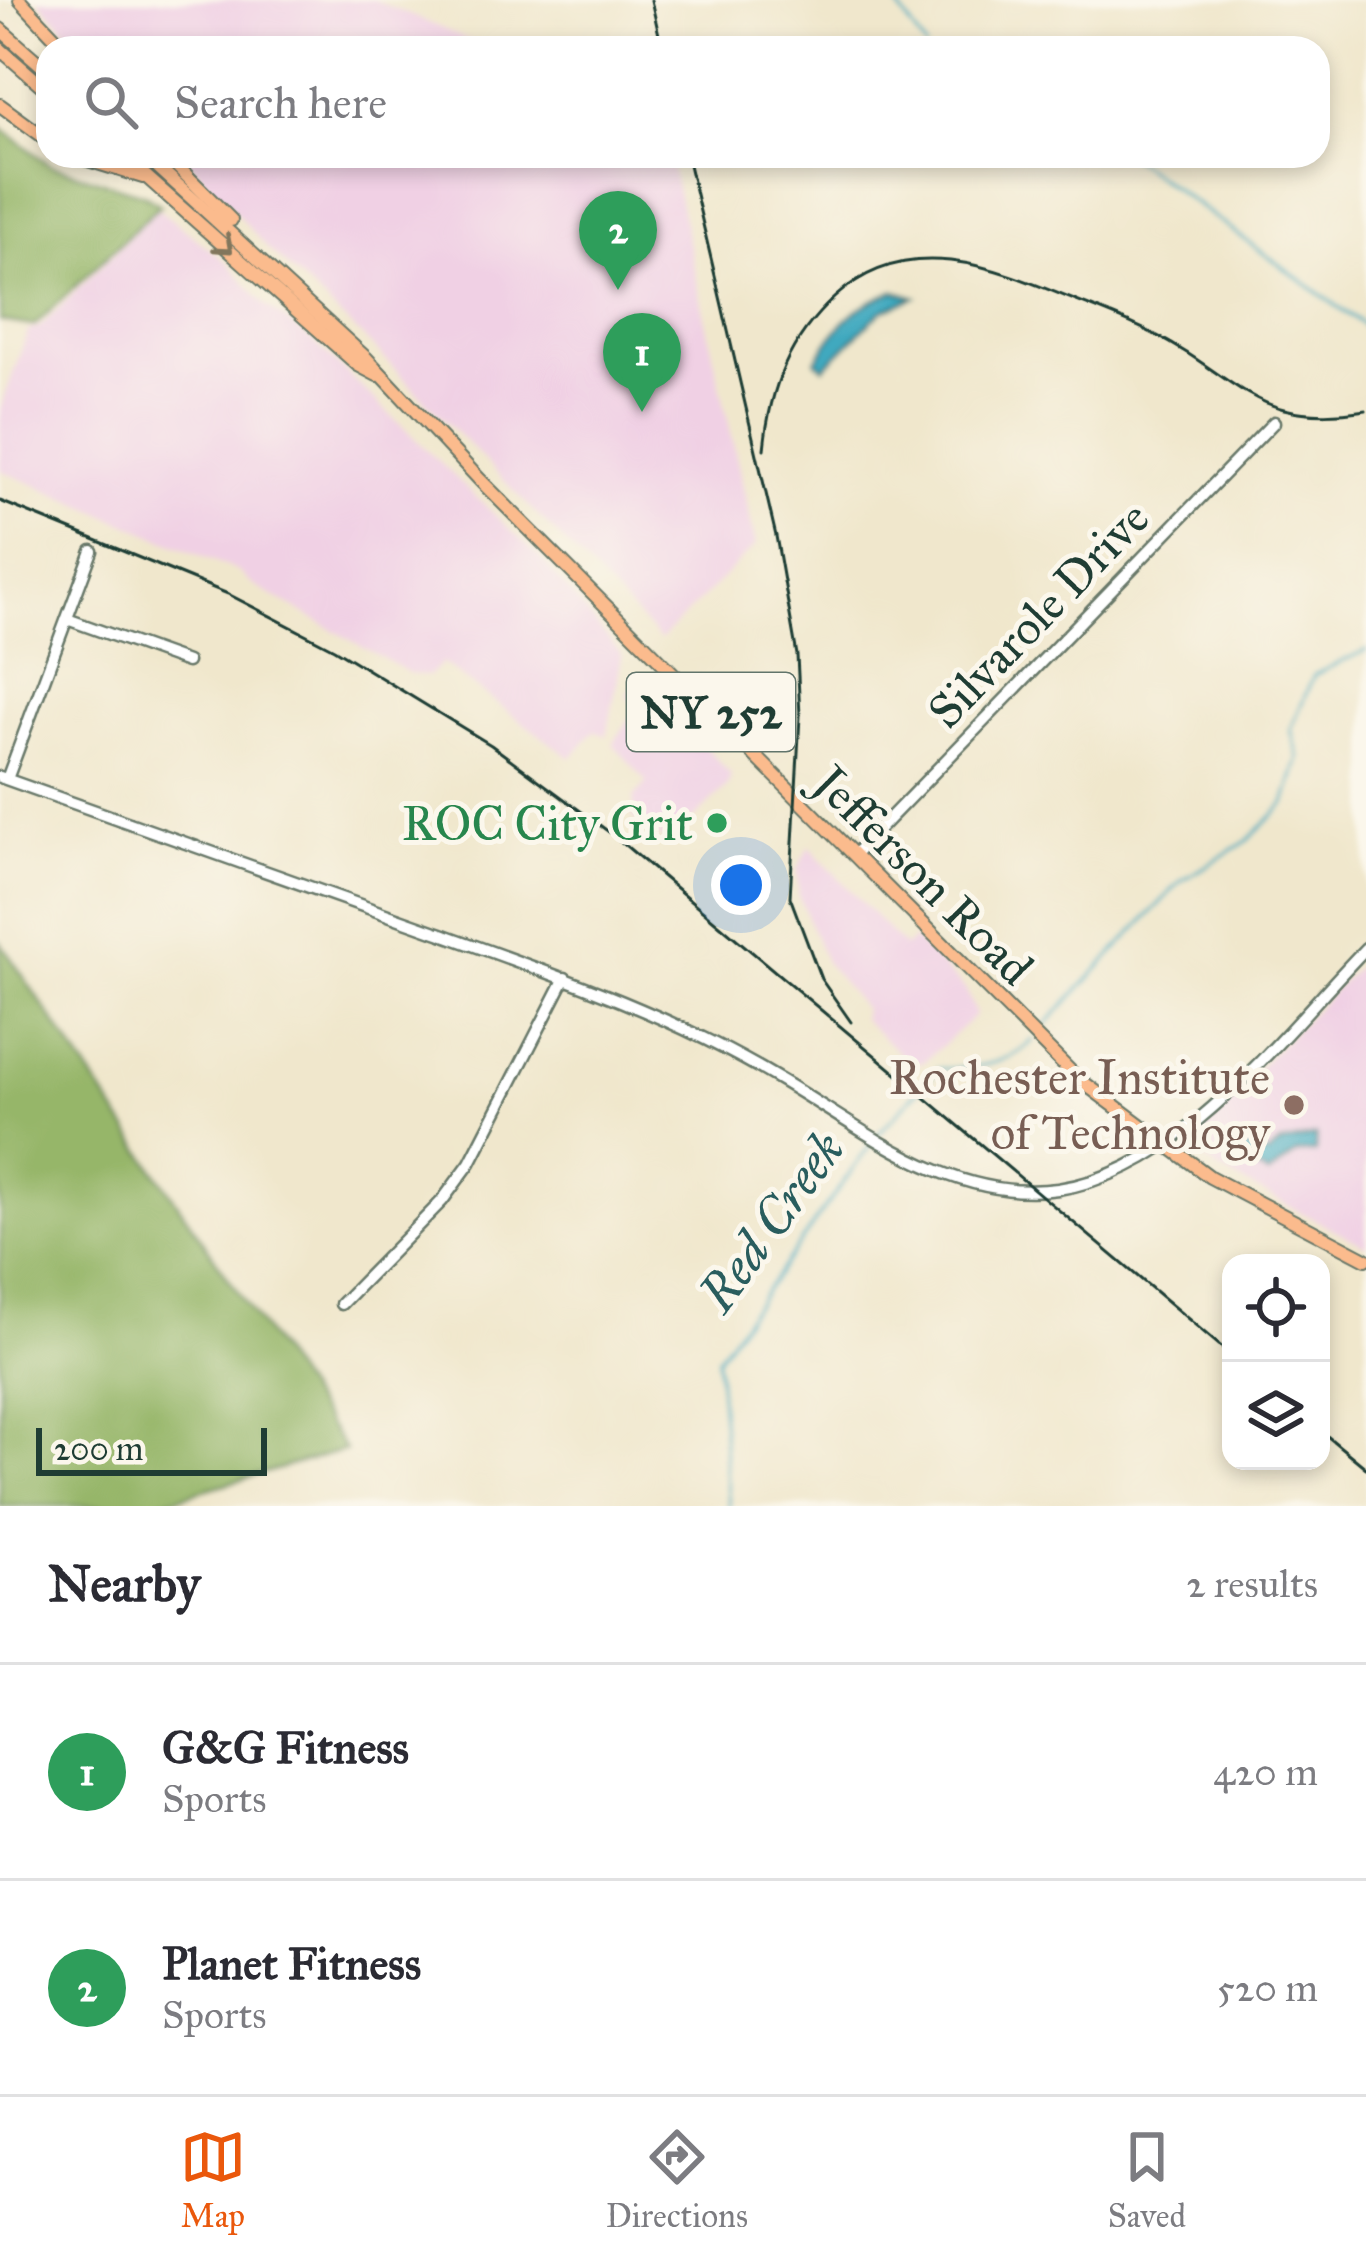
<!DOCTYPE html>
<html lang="en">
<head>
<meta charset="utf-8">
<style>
	:root { --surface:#fff; --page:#f7f7f7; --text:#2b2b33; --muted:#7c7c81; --line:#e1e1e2; --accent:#ea580c }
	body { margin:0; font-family:"IM FELL Great Primer",serif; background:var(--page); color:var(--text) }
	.controls { position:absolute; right:36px; bottom:36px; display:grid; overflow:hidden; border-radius:24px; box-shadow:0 6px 18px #0003 }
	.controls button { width:108px; height:108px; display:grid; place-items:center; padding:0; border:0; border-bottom:3px solid var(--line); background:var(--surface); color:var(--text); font:60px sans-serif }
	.scale { position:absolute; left:36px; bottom:30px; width:231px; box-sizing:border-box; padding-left:12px; border:6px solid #1f3d34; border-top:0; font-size:33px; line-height:42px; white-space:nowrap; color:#1f3d34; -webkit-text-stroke:9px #fbf7ec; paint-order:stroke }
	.you { position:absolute; left:741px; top:885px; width:42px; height:42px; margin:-30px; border:9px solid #fff; border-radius:50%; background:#1a73e8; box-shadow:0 0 0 18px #1a73e833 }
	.badge { display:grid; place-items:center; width:78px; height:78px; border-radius:50%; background:var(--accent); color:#fff; font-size:39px; font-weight:700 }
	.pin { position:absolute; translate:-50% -99px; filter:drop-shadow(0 3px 6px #0008) }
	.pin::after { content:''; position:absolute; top:63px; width:42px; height:36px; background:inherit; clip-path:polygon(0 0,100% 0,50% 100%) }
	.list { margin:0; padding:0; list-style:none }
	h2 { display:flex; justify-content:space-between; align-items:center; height:156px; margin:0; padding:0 48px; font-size:51px }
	h2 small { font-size:39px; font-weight:400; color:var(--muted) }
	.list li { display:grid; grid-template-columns:78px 1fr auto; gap:36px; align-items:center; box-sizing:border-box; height:216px; padding:0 48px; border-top:3px solid var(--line) }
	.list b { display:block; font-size:45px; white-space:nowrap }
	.list p { margin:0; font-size:39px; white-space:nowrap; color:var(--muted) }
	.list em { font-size:39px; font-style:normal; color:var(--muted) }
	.icon { flex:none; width:66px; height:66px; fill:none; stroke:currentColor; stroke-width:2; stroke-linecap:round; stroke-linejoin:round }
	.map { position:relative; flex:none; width:1366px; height:1506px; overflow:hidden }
	.search { position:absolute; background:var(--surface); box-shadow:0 6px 18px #0003; left:36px; right:36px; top:36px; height:132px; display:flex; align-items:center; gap:30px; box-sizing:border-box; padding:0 42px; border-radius:36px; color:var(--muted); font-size:45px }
	.sheet { height:588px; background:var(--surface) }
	nav { display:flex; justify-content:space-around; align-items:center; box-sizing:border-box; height:168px; border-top:3px solid var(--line); background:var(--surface); font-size:33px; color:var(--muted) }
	nav a { display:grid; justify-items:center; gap:6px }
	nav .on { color:var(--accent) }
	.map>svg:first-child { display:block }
	.built { fill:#f0d0e4 }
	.forest { fill:#96b669; stroke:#5a7a4e; stroke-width:3 }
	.water { fill:#3fa9bf; stroke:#2f737a; stroke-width:3 }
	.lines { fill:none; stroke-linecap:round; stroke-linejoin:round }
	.stream { stroke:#3fa9bf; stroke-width:3 }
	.minor-casing { stroke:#687869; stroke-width:15 }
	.major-casing { stroke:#687869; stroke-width:16 }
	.minor { stroke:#fff; stroke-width:10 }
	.major { stroke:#fbbb8d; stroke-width:12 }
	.rail { stroke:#1f3d34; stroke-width:3 }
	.oneway { stroke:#82765c }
	.leisure-dot { fill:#2e9e5b; stroke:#fbf7ec; stroke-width:4.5 }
	.education-dot { fill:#8d6e63; stroke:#fbf7ec; stroke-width:4.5 }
	.labels { text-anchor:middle; stroke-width:10; stroke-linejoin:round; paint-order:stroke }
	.shield { fill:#fbf7ec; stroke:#61756b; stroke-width:3 }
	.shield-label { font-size:45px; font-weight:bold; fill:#1f3d34 }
	.street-label { font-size:48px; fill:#1f3d34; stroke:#fbf7ec }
	.leisure-label { font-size:48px; fill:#27864d; stroke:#fbf7ec; text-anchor:end }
	.education-label { font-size:48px; fill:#785e54; stroke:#fbf7ec; text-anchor:end }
	.water-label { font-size:51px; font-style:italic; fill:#295d5e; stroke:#fbf7ec }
</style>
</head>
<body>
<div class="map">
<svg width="1366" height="1506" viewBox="0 0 1366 1506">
	<rect width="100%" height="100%" fill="#fbf7ec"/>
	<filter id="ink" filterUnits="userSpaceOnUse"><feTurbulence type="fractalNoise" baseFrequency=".00833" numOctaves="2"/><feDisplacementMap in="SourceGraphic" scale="24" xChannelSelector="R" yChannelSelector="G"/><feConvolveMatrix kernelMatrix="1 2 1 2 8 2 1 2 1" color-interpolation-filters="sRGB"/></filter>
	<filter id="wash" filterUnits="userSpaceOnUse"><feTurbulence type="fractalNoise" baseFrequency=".004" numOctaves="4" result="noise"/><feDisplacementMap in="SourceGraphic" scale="48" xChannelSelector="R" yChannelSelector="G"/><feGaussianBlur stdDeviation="2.7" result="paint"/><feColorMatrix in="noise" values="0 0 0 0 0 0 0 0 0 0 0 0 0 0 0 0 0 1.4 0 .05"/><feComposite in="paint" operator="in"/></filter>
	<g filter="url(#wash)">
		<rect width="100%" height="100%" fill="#f0e7cc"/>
		<g class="built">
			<polygon points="38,0 374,0 488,48 85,48"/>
			<polygon points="184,156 669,156 756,545 660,640 370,344 268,249"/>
			<polygon points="158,209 228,263 265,305 315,343 540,558 622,655 607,736 594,731 571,758 442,663 428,676 411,674 253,585 239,572 0,470 0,410 28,331 41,326"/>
			<polygon points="643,677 731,775 728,785 669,843 633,818 634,798 647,782 613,744 637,707 626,695"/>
			<polygon points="809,846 904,947 914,939 966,990 976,1015 924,1062 909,1062 862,1019 864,1009 825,962 799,897 797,870"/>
			<polygon points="1366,958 1366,1246 1221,1171 1196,1154 1193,1142 1198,1129"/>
		</g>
		<g class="forest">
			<polygon points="0,127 50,165 143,194 160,205 34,326 0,321"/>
			<polygon points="0,942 345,1450 147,1506 0,1506"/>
		</g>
		<g class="water">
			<path d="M895,291L915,297L881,311L824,368L816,361C837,325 855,305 895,291Z"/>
			<polygon points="1316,1136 1315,1152 1297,1153 1268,1175 1232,1153 1239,1145 1267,1155 1281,1144"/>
		</g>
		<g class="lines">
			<g class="stream">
				<polyline points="894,0 926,48"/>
				<polyline points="1129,156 1366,327"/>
				<polyline points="1039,1032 1180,882 1247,841 1285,804 1299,758 1291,729 1314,675 1366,650"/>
				<path d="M876,1136L938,1069C970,1068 1010,1066 1033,1040"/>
				<polyline points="729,1506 717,1358 871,1144"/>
			</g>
		</g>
	</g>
	<g filter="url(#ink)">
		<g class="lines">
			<defs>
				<g id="minor">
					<polyline points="67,619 187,662"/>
					<path d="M0,777C145,830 291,880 436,932C553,974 670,1014 777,1078C863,1128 951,1204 1058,1189C1184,1170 1281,1035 1366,948"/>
					<polyline points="7,779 92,551"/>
					<polyline points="854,855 1274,422"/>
					<polyline points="341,1304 442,1201 470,1163 565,978"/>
				</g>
				<g id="major">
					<polyline points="20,0 65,48"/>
					<polyline points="0,29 48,71"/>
					<polyline points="0,49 48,91"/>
					<polyline points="0,105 48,140"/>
					<polyline points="75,156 143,177"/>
					<polyline points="123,156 358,365 377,375"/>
					<polyline points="146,156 367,359 480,480 1076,1077 1210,1177 1366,1259"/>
					<polyline points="167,156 231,220"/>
				</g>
			</defs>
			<use href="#minor" class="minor-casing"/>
			<use href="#major" class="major-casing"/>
			<use href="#minor" class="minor"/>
			<use href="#major" class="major"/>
			<g class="rail">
				<polyline points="651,0 662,48"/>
				<polyline points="687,156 776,536 797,655 800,716 790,897 821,979 851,1022"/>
				<path d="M764,449C770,387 789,339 835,297C908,230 996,268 1074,300C1110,314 1149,329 1182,350C1214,369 1247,400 1284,409C1312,416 1339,414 1366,410"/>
				<polyline points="0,501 228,594 334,649 491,745 613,835 1231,1355"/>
				<polyline points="1321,1431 1366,1468"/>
			</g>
		</g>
		<defs><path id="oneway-chevron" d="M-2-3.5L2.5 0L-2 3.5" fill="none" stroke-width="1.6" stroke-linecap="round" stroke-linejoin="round" transform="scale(3)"/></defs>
		<use class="oneway" href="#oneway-chevron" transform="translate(225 246) rotate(42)"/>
	</g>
	<circle class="leisure-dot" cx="717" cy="823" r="12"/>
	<circle class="education-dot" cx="1294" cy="1105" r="12"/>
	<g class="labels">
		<rect class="shield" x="627" y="673" width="168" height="78" rx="9"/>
		<g class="shield-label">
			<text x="711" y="728">NY 252</text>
		</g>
		<g class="street-label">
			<text transform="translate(1038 614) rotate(-46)" y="17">Silvarole Drive</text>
			<text transform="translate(924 875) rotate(45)" y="17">Jefferson Road</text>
		</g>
		<g class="leisure-label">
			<text x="693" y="840">ROC City Grit</text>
		</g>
		<g class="education-label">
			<text x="1270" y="1094">Rochester Institute<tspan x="1270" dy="55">of Technology</tspan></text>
		</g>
		<g class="water-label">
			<text transform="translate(771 1221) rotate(-54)" y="18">Red Creek</text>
		</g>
	</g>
</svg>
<div class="controls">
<button><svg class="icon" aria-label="locate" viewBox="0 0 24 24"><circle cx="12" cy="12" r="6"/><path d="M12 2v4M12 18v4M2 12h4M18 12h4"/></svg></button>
<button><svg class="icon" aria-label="layers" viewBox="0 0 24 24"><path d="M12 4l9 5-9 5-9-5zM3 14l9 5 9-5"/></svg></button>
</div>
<div class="scale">200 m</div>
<div class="you"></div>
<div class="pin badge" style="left:642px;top:412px;background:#2e9e5b">1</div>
<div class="pin badge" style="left:618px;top:290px;background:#2e9e5b">2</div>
<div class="search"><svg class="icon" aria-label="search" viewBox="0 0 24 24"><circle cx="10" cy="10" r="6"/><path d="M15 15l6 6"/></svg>Search here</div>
</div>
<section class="sheet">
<h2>Nearby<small>2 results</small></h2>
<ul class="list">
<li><span class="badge" style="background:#2e9e5b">1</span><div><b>G&amp;G Fitness</b><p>Sports</p></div><em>420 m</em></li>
<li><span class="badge" style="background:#2e9e5b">2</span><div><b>Planet Fitness</b><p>Sports</p></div><em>520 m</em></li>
</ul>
</section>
<nav>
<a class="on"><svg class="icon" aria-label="map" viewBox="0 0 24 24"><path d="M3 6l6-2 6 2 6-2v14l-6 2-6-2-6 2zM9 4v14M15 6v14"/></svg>Map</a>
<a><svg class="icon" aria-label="directions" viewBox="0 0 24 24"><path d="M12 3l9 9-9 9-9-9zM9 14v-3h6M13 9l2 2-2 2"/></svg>Directions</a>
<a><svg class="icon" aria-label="saved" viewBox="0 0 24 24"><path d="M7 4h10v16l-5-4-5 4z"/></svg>Saved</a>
</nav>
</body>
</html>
